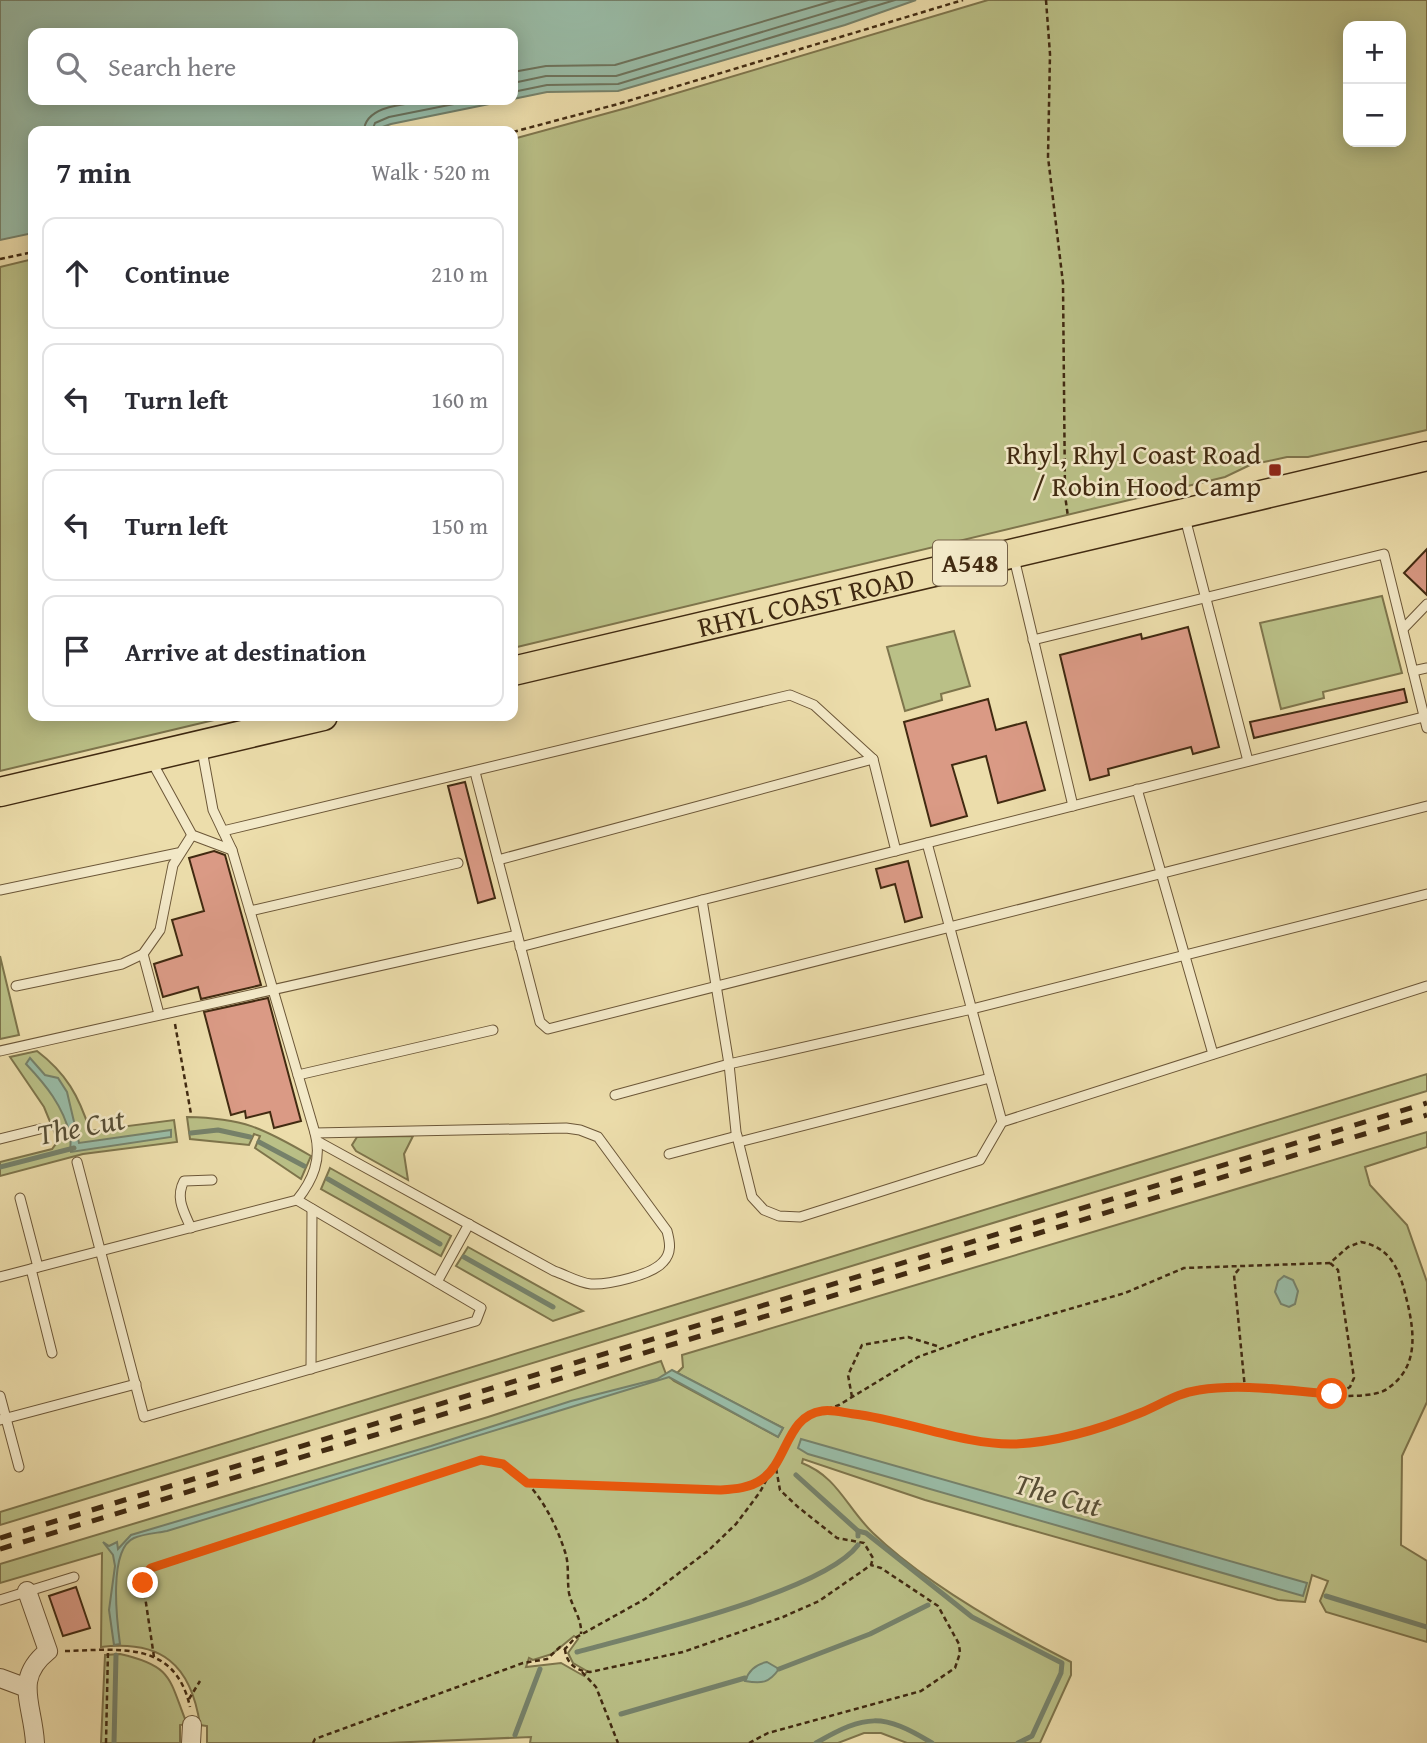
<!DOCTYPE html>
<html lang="en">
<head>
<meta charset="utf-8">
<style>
	:root { --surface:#fff; --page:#f7f7f7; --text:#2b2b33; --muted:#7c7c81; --line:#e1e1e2 }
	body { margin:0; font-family:"Gentium Book Plus",serif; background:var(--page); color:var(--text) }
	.controls { position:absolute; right:21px; top:21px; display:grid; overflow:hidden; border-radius:14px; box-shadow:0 4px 18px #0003 }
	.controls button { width:63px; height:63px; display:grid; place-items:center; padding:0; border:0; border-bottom:2px solid var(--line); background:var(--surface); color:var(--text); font:35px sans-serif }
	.stop { position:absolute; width:21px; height:21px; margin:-16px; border:5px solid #ea580c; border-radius:50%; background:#fff }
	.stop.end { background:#ea580c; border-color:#fff; box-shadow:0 2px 7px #0008 }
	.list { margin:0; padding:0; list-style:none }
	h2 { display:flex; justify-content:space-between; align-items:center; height:91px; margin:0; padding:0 28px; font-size:30px }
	h2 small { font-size:23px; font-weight:400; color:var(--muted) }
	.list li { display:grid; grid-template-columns:46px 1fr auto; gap:21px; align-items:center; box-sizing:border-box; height:112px; margin:0 14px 14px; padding:0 14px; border:2px solid var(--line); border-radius:14px }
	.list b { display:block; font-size:26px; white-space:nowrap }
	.list em { font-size:23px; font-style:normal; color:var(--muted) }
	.icon { flex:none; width:38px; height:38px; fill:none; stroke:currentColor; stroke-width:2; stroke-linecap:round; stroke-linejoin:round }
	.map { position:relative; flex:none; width:1427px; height:1743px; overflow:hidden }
	.search { position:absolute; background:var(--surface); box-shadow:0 4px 18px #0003; left:28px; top:28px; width:490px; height:77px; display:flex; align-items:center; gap:18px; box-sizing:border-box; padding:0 24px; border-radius:14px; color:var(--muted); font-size:26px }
	.panel { position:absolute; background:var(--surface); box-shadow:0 4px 18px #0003; left:28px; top:126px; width:490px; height:595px; border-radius:14px }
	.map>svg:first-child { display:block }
	.green { fill:#bac087; stroke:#7e754c; stroke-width:2; fill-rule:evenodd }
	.water { fill:#99bca7; stroke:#76826b; stroke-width:2 }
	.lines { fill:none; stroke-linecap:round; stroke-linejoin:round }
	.shore { stroke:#6d735c; stroke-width:2 }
	.stream { stroke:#76826b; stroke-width:5 }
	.building { fill:#da9a85; stroke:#412a11; stroke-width:2 }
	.service-casing { stroke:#6c5738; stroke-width:11 }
	.minor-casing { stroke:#6c5738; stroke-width:20 }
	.primary-casing { stroke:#412a11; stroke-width:31 }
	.path { stroke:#412a11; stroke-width:2.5; stroke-dasharray:5 3.5; stroke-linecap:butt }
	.service { stroke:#f3e9c8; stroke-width:9 }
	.minor { stroke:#f3e9c8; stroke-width:18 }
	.primary { stroke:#ecddab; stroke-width:28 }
	.rail { stroke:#412a11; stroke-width:5; stroke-dasharray:12 12; stroke-linecap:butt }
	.route { stroke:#ea580c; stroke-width:9 }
	.poi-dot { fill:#8f2418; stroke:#f3e9c8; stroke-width:2.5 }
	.labels { text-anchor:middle; stroke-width:5; stroke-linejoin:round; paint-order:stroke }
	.shield { fill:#f3e9c8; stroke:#766348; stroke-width:2 }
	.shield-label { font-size:26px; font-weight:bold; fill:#412a11 }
	.poi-label { font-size:28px; fill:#412a11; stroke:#f3e9c8; text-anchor:end }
	.street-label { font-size:28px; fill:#412a11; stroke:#f3e9c8 }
	.water-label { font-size:30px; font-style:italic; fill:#574e36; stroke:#f3e9c8 }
</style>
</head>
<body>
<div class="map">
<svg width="1427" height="1743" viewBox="0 0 1427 1743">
	<rect width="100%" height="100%" fill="#ecddab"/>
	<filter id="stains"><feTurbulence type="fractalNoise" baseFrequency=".00286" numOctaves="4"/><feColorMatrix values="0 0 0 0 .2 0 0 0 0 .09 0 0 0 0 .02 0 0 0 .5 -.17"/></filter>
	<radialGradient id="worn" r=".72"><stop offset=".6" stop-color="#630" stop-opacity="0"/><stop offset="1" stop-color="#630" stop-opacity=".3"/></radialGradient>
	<g class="green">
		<path d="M988,0H1427V430L1308,457H1287L1250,465L1225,477L513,648V139L630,107ZM1348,26H1401V142H1348Z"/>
		<polygon points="33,259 33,716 231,716 0,771 0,267"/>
		<polygon points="1382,596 1402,673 1323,692 1324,698 1281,709 1260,623"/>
		<polygon points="954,631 970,686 941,694 942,700 905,711 887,647"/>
		<polygon points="0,956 19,1035 0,1039"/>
		<path d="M37,1051C66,1073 79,1096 90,1131L174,1120L177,1142L83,1154L0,1176V1162L52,1149L58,1141L44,1107L10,1057Z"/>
		<polygon points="1427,1074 1427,1091 0,1525 0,1512"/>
		<path d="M187,1117C243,1118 263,1128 311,1156L301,1179L255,1148L260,1136L254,1134L249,1145L190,1139Z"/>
		<path d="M1427,1132V1147L1365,1167L1370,1185L1407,1225L1427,1282V1402L1402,1456L1401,1545L1427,1561V1642L1326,1612L1320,1601L1328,1581L1312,1575L1305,1602L1278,1600L925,1500L803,1459L802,1463C838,1477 846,1507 873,1533C924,1582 1008,1630 1071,1662V1675L1040,1743H907L881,1733H864L838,1743H530L531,1737L387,1743H207V1726L200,1725C191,1664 161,1640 101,1647L102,1553L0,1583V1564L488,1417L661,1361L666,1374L674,1381L778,1437L783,1428L677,1373L683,1367L682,1355ZM574,1636L578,1639L568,1653L573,1663L587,1671L584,1676L561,1663L526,1667L529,1658L533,1660L552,1654Z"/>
		<polygon points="413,1136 404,1154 408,1180 356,1151 352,1145 357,1137"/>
		<polygon points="330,1168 451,1236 441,1256 321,1189"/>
		<polygon points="468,1247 583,1311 553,1321 456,1266"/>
		<path d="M120,1654C174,1666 169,1680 187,1724L180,1725V1743H101L105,1655Z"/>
	</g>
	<g class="water">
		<polygon points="0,0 916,0 845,25 618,91 547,92 513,99 513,33 33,33 33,100 509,100 391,124 371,131 33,131 33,233 0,240"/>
		<path d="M30,1058L45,1075L58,1078L67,1092L79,1143L171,1130V1137L71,1152C69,1145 72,1142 70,1135C63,1106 46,1085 26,1064Z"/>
		<polygon points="1284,1276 1293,1280 1298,1291 1295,1304 1289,1307 1281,1304 1275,1292 1278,1281"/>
		<path d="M672,1370L783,1428L778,1437L669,1377L167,1531C157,1533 143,1534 134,1538C108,1549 117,1622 120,1644L114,1645L109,1610L115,1566L113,1555L103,1542L109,1546L117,1542L118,1549L131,1535L431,1446L571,1401L657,1379Z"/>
		<polygon points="801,1439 1307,1583 1303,1596 808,1454 798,1448"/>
		<path d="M767,1662L779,1669C769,1683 762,1684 745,1681C749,1670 756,1664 767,1662Z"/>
	</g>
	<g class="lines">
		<g class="shore">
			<polyline points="513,72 546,66 615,65 836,0"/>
			<polyline points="513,83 546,76 616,76 868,0"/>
			<polyline points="513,92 547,85 618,84 895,0"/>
			<path d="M364,131C365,104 410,104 431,100"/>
			<polyline points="372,131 375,123 389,117 474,100"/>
		</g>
		<g class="stream">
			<polyline points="191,1133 218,1130 250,1137"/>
			<polyline points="259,1142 304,1166"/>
			<polyline points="0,1167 74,1148"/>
			<polyline points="328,1179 440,1244"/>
			<polyline points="464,1257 553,1307"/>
			<polyline points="796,1475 858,1531 858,1536"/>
			<polyline points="858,1531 866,1533 972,1617 1062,1663 1061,1673 1032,1736 1018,1743"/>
			<polyline points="1326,1596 1427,1627"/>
			<path d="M577,1652C638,1635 823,1592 858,1545"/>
			<polyline points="779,1669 870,1634 928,1605"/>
			<polyline points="621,1714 745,1678"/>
			<polyline points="515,1735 540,1669"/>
			<polyline points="114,1743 116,1655"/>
			<path d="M816,1743C866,1714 883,1713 932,1743"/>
		</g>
	</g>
	<g class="building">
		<polygon points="1427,549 1427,595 1404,573"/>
		<polygon points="1188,627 1219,747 1193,754 1191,747 1108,769 1109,775 1090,780 1060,655 1141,634 1142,639"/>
		<polygon points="1404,689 1407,702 1254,738 1250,722"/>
		<polygon points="988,699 996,730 1026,722 1045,790 998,803 986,756 952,765 967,816 931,826 904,722"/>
		<polygon points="465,782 495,898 478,903 448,786"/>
		<polygon points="214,851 225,855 261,985 201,999 198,987 163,997 154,964 182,955 172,920 204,911 189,858"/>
		<polygon points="908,861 922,917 905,922 895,884 881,888 876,869"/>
		<polygon points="268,998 301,1121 274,1128 270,1112 246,1118 245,1111 231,1115 204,1012"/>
		<polygon points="76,1587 90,1628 63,1636 49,1596"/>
	</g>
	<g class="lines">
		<defs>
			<g id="service">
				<polyline points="1185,518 1248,761"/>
				<polyline points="1014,558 1073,806"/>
				<polyline points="1403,629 1427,604"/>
				<polyline points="1033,640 1384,554 1427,728"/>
				<polyline points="1413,671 1427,668"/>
				<polyline points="1427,716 702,900 729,1064 736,1132 752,1197 764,1210 779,1216 800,1217 980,1160 1002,1122 1427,986"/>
				<polyline points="152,762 192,835 232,850"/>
				<polyline points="475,772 540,1022 548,1029 1427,806"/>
				<polyline points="1137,789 1213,1054"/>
				<polyline points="223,831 790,695 814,705 873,759 896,851"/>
				<polyline points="927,843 1002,1122"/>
				<polyline points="498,860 873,759"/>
				<polyline points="0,890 178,853"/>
				<polyline points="250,911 458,863"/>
				<polyline points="520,947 702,900"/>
				<polyline points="143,954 159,1014"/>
				<polyline points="16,986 122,964 143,954 160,930 173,865 192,835"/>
				<polyline points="0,1051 517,935"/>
				<polyline points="298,1075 493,1030"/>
				<polyline points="615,1095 729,1064 972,1009 1427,894"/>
				<path d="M315,1133L566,1128L580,1130L598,1137L667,1231C670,1242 672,1253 663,1262C652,1275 608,1285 591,1284C579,1283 566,1275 554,1271L317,1141"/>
				<polyline points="0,1139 40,1129"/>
				<polyline points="739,1142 990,1078"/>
				<polyline points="669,1154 737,1136"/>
				<polyline points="77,1162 144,1417 476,1321 481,1308 297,1200"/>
				<polyline points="20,1198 38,1267"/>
				<path d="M191,1228C184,1212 175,1198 184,1181L212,1180"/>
				<polyline points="31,1269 52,1353"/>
				<path d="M0,1277L297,1200C313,1180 322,1159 315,1133L232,850L213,810L202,750"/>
				<polyline points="437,1282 469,1224"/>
				<polyline points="311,1369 312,1209"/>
				<polyline points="0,1396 19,1467"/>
				<polyline points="0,1420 136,1384"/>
				<polyline points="0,1600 74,1577"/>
			</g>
			<g id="minor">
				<path d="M27,1591L48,1651C13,1679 33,1704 35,1743"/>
				<polyline points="0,1678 27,1688"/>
				<polyline points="191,1743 192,1725"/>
			</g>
			<g id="primary">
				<path id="s1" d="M513,671L1427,456"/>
				<polyline points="0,792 323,716"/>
			</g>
		</defs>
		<use href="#service" class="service-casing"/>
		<use href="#minor" class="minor-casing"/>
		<use href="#primary" class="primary-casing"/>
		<g class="path">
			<polyline points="1046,0 1050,54 1048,157 1063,283 1065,495 1068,517"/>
			<polyline points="513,132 618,104 963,0"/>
			<polyline points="0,259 33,252"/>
			<polyline points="175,1024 191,1114"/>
			<polyline points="1330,1263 1338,1270 1354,1378 1350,1387 1339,1393"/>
			<polyline points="1239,1269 1234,1275 1245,1389"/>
			<polyline points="852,1397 848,1375 862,1345 908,1337 940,1347"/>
			<polyline points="529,1484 615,1484 720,1490 752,1485 772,1470"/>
			<path d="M565,1649C566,1663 576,1671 590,1672L683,1652L783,1617L819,1601L871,1565L873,1558L864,1543L837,1538L798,1507L780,1490L776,1468"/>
			<path d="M65,1651C118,1650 175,1639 190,1707"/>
			<path d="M154,1657L143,1583L145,1574L151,1568L485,1459C528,1466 554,1516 566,1555C569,1567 567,1580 569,1593C572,1608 582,1618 581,1634"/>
			<polyline points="582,1672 596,1687 618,1743"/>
			<polyline points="189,1699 200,1681"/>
			<polyline points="106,1743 108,1650"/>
			<path d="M313,1743L315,1739L523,1663L547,1659L560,1647L565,1649L575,1638L645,1599L709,1550L736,1524L760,1492L793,1430L808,1416L839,1405L918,1357L979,1335L1125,1293L1184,1268L1330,1263L1348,1247L1361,1242C1387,1247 1397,1264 1404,1289C1413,1324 1423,1365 1387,1389C1362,1406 1259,1386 1224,1388C1183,1390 1174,1401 1139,1414C1101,1428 1056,1442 1016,1444C990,1445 968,1437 943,1432C903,1423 864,1415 823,1410"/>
			<polyline points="749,1743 768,1733 921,1691 955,1668 960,1653 959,1644 938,1606 881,1568 871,1565"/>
		</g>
		<use href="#service" class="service"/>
		<use href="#minor" class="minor"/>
		<use href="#primary" class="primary"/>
		<g class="rail">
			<polyline points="0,1538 1427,1103"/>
			<polyline points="0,1549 1427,1115"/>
		</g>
	</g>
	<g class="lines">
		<path class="route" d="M143,1583L145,1574L151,1568L481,1460L503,1464L527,1483L720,1490C734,1489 750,1488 761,1480C788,1462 786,1416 822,1411C832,1409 844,1413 854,1414C905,1420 967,1446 1016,1444C1056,1442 1103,1428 1140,1413C1160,1405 1177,1393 1199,1390C1242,1383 1289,1391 1332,1394"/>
	</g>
	<rect class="poi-dot" x="1268" y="463" width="14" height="14" rx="3.5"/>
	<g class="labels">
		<rect class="shield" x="933" y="540.5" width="74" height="45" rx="5"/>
		<g class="shield-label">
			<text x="970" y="572">A548</text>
		</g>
		<g class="poi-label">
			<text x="1261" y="464">Rhyl, Rhyl Coast Road<tspan x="1261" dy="32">/ Robin Hood Camp</tspan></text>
		</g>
		<g class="street-label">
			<text dy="10" stroke="none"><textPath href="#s1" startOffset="301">RHYL COAST ROAD</textPath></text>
		</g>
		<g class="water-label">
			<text transform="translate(81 1127) rotate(-11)" y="10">The Cut</text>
			<text transform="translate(1058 1495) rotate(16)" y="10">The Cut</text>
		</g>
	</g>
	<rect width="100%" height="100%" filter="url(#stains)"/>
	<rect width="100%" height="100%" fill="url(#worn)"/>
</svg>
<div class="controls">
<button>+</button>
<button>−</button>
</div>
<div class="stop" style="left:1332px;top:1394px"></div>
<div class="stop end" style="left:143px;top:1583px"></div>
<div class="search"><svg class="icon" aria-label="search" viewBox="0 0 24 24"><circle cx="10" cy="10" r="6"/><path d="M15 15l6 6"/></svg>Search here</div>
<section class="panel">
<h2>7 min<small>Walk · 520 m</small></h2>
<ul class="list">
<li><svg class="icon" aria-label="ahead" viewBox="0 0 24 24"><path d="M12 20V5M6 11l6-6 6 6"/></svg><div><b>Continue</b></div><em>210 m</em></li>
<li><svg class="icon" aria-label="left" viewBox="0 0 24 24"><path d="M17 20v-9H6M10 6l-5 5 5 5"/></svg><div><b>Turn left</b></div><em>160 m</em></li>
<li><svg class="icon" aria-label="left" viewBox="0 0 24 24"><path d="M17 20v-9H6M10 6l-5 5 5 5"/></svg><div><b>Turn left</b></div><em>150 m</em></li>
<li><svg class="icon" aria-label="arrive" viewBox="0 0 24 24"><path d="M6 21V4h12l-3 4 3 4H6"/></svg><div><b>Arrive at destination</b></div></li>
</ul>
</section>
</div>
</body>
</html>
